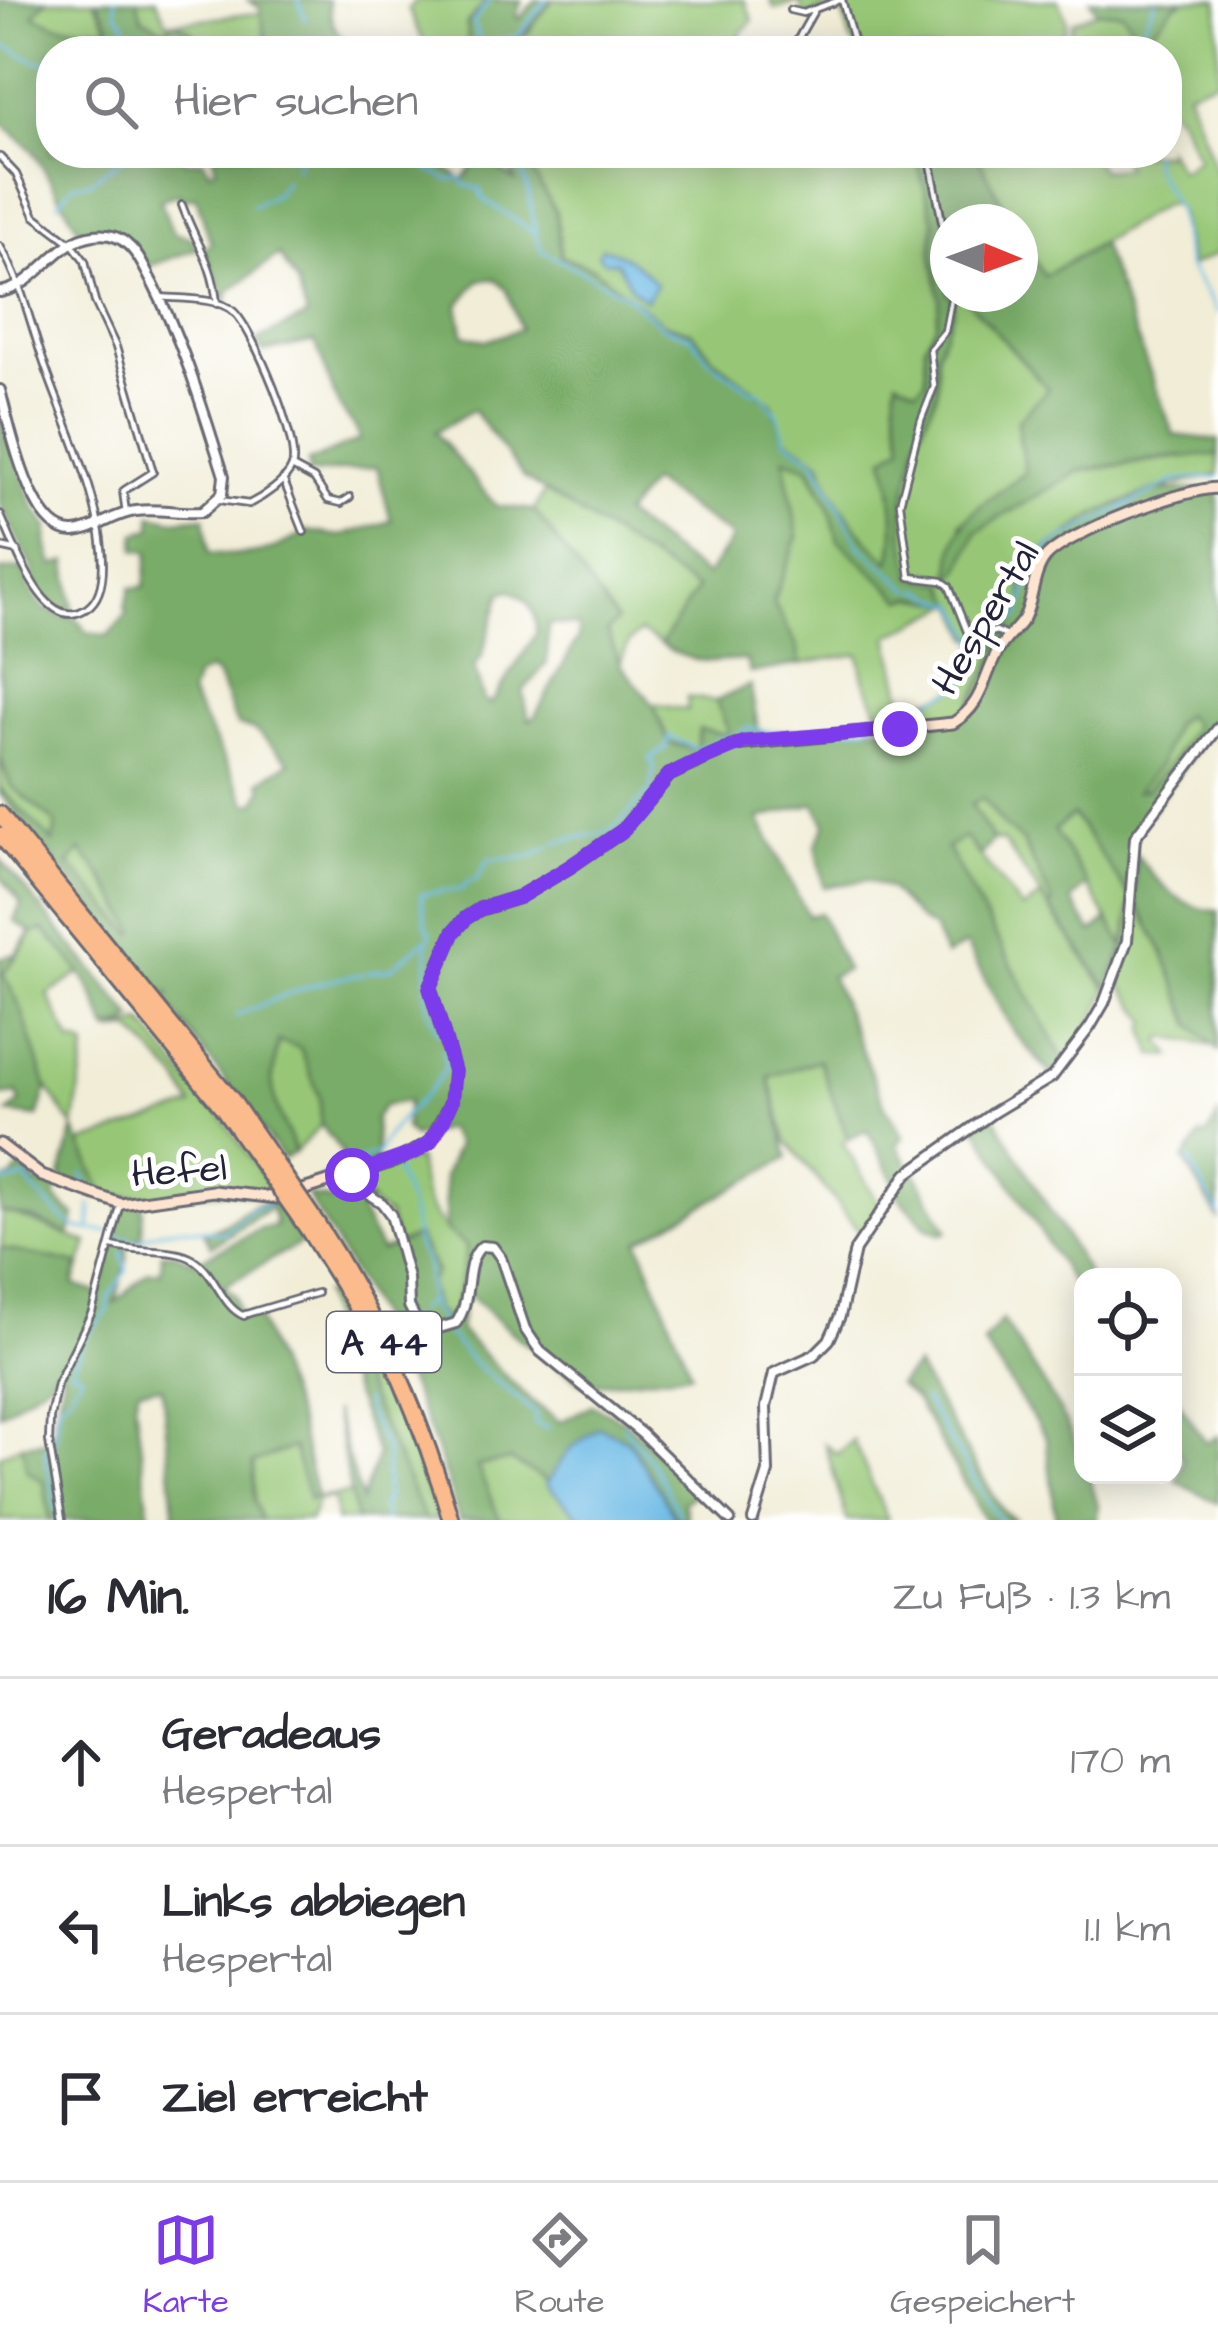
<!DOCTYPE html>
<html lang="de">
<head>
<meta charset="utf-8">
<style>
	:root { --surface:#fff; --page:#f2f2f3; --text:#2b2b33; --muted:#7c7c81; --line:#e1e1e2; --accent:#7c3aed }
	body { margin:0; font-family:"Architects Daughter",sans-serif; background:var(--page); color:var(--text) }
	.controls { position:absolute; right:36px; bottom:36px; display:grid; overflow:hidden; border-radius:24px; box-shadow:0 6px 30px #0003 }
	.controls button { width:108px; height:108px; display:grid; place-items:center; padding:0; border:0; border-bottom:3px solid var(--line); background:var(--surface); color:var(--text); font:60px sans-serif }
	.compass { position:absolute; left:930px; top:204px; width:108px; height:108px; border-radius:50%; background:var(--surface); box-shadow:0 6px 30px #0003; rotate:91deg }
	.stop { position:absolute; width:36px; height:36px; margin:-27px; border:9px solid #7c3aed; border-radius:50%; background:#fff }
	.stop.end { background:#7c3aed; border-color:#fff; box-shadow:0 3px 12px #0008 }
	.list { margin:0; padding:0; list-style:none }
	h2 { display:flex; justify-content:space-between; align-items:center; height:156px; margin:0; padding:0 48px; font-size:51px }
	h2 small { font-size:39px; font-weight:400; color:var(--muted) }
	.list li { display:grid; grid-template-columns:78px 1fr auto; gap:36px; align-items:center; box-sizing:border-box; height:168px; padding:0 48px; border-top:3px solid var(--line) }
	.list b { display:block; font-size:45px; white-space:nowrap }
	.list p { margin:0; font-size:39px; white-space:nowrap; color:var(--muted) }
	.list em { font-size:39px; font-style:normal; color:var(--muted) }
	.icon { flex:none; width:66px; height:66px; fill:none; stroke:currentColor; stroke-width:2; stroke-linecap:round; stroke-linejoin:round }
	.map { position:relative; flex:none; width:1218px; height:1520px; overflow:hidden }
	.search { position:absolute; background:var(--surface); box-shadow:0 6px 30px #0003; left:36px; right:36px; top:36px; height:132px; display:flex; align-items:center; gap:30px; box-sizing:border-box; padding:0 42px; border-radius:48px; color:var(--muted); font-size:45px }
	.sheet { height:660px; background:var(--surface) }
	nav { display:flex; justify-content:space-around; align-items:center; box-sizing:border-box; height:168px; border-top:3px solid var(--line); background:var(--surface); font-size:33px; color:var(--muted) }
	nav a { display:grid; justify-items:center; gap:6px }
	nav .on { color:var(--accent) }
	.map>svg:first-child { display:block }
	.green { fill:#97c776; stroke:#5c7458; stroke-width:3 }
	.forest { fill:#79ac67; stroke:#4e6751; stroke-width:3; fill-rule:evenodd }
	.water { fill:#6bb9e5; stroke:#466e90; stroke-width:3 }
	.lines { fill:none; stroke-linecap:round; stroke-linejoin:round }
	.stream { stroke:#6bb9e5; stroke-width:3 }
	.minor-casing { stroke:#6a6972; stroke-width:10 }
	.tertiary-casing { stroke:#6a6972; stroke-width:14 }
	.secondary-casing { stroke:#6a6972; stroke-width:15 }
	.motorway-casing { stroke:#6a6972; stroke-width:20 }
	.minor { stroke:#fff; stroke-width:4.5 }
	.tertiary { stroke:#fff; stroke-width:8 }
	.secondary { stroke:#fde4d1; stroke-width:9 }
	.motorway { stroke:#fbbb8c; stroke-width:14 }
	.motorway-bridge-casing { stroke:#6a6972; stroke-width:20; stroke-linecap:butt }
	.motorway-bridge { stroke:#fbbb8c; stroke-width:14 }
	.route { stroke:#7c3aed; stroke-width:15 }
	.labels { text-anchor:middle; stroke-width:10; stroke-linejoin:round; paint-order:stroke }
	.shield { fill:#fff; stroke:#646476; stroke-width:3 }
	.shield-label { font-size:36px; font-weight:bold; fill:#22223b }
	.street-label { font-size:39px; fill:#22223b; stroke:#fff }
</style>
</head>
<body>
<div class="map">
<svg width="1218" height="1520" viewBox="0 0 1218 1520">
	<rect width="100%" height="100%" fill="#fff"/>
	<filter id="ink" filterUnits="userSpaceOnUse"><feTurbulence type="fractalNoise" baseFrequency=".00833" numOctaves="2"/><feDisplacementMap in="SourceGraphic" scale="24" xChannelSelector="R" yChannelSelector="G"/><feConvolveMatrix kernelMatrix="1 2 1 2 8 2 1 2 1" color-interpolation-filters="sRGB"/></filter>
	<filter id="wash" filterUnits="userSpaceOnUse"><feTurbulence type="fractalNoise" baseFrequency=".004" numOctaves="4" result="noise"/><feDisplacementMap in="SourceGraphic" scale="48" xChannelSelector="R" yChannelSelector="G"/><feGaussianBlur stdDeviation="2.7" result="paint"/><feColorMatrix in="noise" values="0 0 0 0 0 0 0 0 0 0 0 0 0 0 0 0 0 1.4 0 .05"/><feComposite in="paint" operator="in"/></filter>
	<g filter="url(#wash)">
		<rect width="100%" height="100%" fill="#f1edd7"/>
		<g class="green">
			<polygon points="47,0 94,0 109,29 56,25 31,14"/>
			<path d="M137,0H156L167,23L261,13L265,36L273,48C219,54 189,43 141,18Z"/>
			<polygon points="417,0 488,0 467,24 469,51 428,51 408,9"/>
			<polygon points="552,0 744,0 753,20 740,34 747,51 478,51 527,34"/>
			<polygon points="770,0 1058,0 1067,20 1061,51 860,51 851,40 840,3 809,15 803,14 800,1 775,9"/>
			<polygon points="1185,0 1218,0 1218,79 1187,91 1218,177 1218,253 1190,266 1178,210 1174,204 1165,204 1044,276 1020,236 1020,222 1012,222 974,155 1089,153 1101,170 1125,168 1122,153 1167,153 1167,149 1180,171 1198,158 1181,121 1167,105 1167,51 1066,51 1073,21 1104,9 1124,13 1174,6"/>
			<path d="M521,153H915L934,222L932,255L940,299L936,324L925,344L926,380L917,390L897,379C892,402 901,422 903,445L885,457C893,493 898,527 890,562C861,536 831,500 820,461L785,438L772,403L715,360L691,331L664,324L593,268L561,257L556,212Z"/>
			<path d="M954,294L966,297L1048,389L1017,421L1025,473L960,523L969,543L977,531L1080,471L1218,452V475L1154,490L1053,543L1029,562L1023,601L1007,636L971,638L956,603L889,636L905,707C944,693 978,693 976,643L1001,645L964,717L911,726L904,708L892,714L877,709L864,679L859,654L800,664L797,646L773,602L798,536L783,457L809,468L829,507L838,540L914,597L956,603L913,577L903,533L904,503L918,437L937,392V353L953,311Z"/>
			<polygon points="545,491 698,590 661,644 640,632 629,642 620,664 607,631 616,620 534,510"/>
			<polygon points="687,697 716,701 731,735 697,750 669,742 653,704 688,710"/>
			<polygon points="1185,714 1194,725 1168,767 1146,790 1136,791 1159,766 1174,723"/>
			<polygon points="0,758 11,786 56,823 53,843 0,788"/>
			<polygon points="982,797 1004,826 1023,842 1054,903 1049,906 1003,841 993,840 970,804"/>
			<polygon points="1072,814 1131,898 1124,946 1054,830"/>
			<polygon points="965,837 1022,909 1041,897 1107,990 1098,1012 1065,1062 947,848"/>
			<polygon points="81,850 104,879 136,931 133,934 69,864"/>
			<polygon points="1135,900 1163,951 1192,1025 1214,1046 1165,1037 1161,1041 1172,1056 1153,1055 1145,1030 1148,1021 1116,978 1128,940"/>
			<polygon points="43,930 83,971 48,995 72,1044 77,1042 86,1048 74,1128 45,1084 12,1094 0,959 14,961 33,933"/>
			<polygon points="143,1023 211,1109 215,1107 278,1198 232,1192 142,1197 104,1195 81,1143 193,1106 178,1079 132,1030 107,1032"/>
			<polygon points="278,1041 300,1047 320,1098 321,1125 295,1152 275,1103 272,1081"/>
			<polygon points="819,1060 848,1139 843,1143 881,1207 861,1234 786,1140 769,1077"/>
			<path d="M417,1159C425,1204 429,1219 467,1246L455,1309L446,1320L434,1308L418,1237L397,1245L388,1216L347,1186L345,1174L376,1162Z"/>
			<polygon points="2,1210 88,1243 74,1285 85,1289 0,1412"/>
			<polygon points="343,1293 409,1436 437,1520 425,1520 356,1366 344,1371 323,1294"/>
			<polygon points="853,1440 888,1520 847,1520 825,1444 837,1454"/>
			<polygon points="22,1444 27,1470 44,1482 50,1520 0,1520 0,1455"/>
			<polygon points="293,1447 309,1499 351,1493 356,1520 336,1520 334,1498 317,1500 310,1520 261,1520 254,1501 253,1462"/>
			<polygon points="511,1460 548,1482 583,1520 500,1520 476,1466"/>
		</g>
		<g class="forest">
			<path d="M0,0H47L33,15L56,25L111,29L97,0H137L142,18L165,30L175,22L191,31L196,45L228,51H115L114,35L109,34C101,39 59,51 51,51V153H181L186,162L203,160L210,171L216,168L212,153H428L463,181L480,155L514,180L507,153H521L556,212L561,257L593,268L664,324L691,331L715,360L772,403L785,438L820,461C831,499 860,536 890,561C899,529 893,490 885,457L903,445C901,422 892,401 897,379L917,389L926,380L925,344L936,324L940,299L932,255L934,222L915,153H976L1012,222H948V294H953V311L937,353V392L918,437L904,503L903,533L913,577L946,583L955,604L914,597L903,600L838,540L829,507L810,468L784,458L798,536L773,602L797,646L800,664L750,673L746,660C714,662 688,664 661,644L697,589L524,478L473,410L435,432L496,506L534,510L617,621L607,631L620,664L653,704L669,743L696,750L699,729L730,735L716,701L750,685L759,732L885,727L965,718L1000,645L976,643L975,637L996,632L1007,635L1023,601L1022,569L1029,562L1097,513L1154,490H1218V726L1206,736L1133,835L1131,898L1073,815L1054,830L1088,885L1071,900L1092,932L1108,920L1124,946L1108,988L1049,906L1053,903L1023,842L1004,826L983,798L971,804L993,840L980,856L965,837L947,848L1065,1062L1052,1075L1014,1033L966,945L945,956L933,928L920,921L890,889L867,880L824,887L816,845L826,824L815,803L759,819L808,916L820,913L846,970L831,976L884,1104L904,1137L897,1144L911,1169L896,1185L867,1130L848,1139L819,1060L769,1077L788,1158L639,1241L691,1373L585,1385L518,1338L465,1292L459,1330L529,1399L560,1422L592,1405L624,1420L699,1492L683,1502L688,1520H677L628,1440L570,1449L548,1482L511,1460L477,1466L500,1520H459C425,1399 371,1302 307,1195L339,1202L347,1186L371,1201L360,1211L381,1251L417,1236L436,1272L429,1283L434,1308L446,1320L455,1309L467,1247L446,1231L444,1176L457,1145L446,1129L413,1137L405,1128L408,1101L384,1105L375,1118L376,1162L345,1174L341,1151L321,1125L320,1098L300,1048L278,1041L272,1081L275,1103L295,1152L283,1159L166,1001L169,993L164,995L0,794V788L53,842L56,823L11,786L0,758V571L23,568C30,597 43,618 75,617L87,632L107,636L127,614L125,607L131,588L144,587L149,552L136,549V533L152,529V515L175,520L205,517L209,553C251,558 273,553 307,531L340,536L391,521L377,467L309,474L308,462L359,440L356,429L338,405L315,341L263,352L256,341L307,316L297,284L279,255L228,292L227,303L203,248L211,243L196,197L184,199L178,194L160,200L173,233L190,237L197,249L147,267C131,238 114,231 81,233L33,151L0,121ZM495,279L507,290L520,329L486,341L464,335L458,306L479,280ZM651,482L729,535L731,540L706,576L624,515ZM510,590C528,598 537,613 536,634L491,704L484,701L474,667L482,656L501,593ZM548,624L578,626V638L534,718L529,720L523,691L547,663ZM210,670L218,677L237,725L255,730L290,762L260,781L263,789L256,803L248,804L190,695L196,677ZM1185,715L1194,726L1168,767L1146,790L1137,791L1159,766L1174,723ZM80,850L105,879L136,931L133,934L69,864Z"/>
			<path d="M248,0H328C331,26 337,37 360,51H247L273,47L265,36L260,8Z"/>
			<path d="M488,0H522L516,16L519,19L536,0H552C527,33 513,51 469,51L467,24Z"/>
			<polygon points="1090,0 1185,0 1174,6 1152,31 1135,31 1123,13 1097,11"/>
			<path d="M1020,236L1044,276L1101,244L1174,435L1218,440V455L1160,458L1080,471L977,531L961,568L951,580C951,513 977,510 1025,473L1017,421L1048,389L962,294H1020Z"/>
			<polygon points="0,417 34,507 48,526 47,542 53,566 67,562 73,609 57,610 36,589 32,567 0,504"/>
			<path d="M1136,854C1157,883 1181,909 1218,911V1051L1192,1025L1163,951L1135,900Z"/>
			<path d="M0,859L134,1019L124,1026L106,1028C94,986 74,961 44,930L33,933L3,974L21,1008L47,1089L38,1117L8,1113L20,1103L17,1094L0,1096V958L16,954L31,932L14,921L21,903L0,876Z"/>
			<polygon points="993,1114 1088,1274 1083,1279 1083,1302 976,1126"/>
			<polygon points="1218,1116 1218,1218 1184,1160 1201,1135 1206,1137"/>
			<polygon points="74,1128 104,1195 60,1180"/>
			<polygon points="22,1166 36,1183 58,1186 55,1198 75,1216 69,1235 34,1219 0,1212 0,1182 12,1178"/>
			<polygon points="914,1170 948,1231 941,1234 926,1227 894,1191"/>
			<path d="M122,1197H143L142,1238L127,1239V1260L115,1303L148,1272L161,1271L162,1253H174L195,1262L260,1229L276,1226L271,1207L211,1246L204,1232C238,1224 240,1203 276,1200L303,1242L224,1286L235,1296L240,1317L257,1316L297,1419L316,1496L309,1500L293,1447L253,1463L254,1500L261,1520H175L162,1387L139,1388L135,1402L150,1520H50L44,1482L27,1470L22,1444L51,1441L63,1376L58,1369L48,1381L0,1414V1248L78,1264L74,1285L99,1293L114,1245Z"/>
			<path d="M1002,1320C1025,1356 1083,1435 1083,1475H1089L1098,1506L1097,1520H1056L1046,1438L983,1343Z"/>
			<polygon points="356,1366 425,1520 356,1520 334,1411 361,1501 377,1455 345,1371"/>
			<polygon points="916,1366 1003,1511 1015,1520 985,1520 915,1399 898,1385"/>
			<polygon points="1173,1393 1206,1443 1218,1436 1218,1503 1177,1482 1183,1459 1173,1444"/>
		</g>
		<g class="water">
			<path d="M601,248C622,252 643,267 656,284L646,300L632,289L617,262L604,261L598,254Z"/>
			<polygon points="599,1427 628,1440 677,1520 583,1520 546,1484 570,1449"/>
		</g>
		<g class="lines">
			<g class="stream">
				<polyline points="115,0 116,13 124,22 134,51"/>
				<polyline points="298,0 306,20"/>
				<polyline points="1143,28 1155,2"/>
				<polyline points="305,42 311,51"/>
				<polyline points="0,43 36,61 51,63"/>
				<polyline points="476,51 479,40 473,22 490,0"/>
				<polyline points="478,51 519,35 546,0"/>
				<polyline points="1131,51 1141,33"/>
				<polyline points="421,153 427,160 428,170 449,180 461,178 465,185 480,189 482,198 535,233 542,251 623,293 664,327 691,336 709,360 751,390 760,392 777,413 785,439 815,460 859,545 912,591"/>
				<polyline points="513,153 528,189 535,231"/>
				<polyline points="1152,153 1153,166 1177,210 1188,266 1218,312"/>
				<polyline points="296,169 298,159 305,153"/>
				<polyline points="58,204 74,184 90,182 129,153"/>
				<polyline points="252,206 277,193 285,181"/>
				<path d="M918,590C931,591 940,603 958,604L976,640L1000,634"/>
				<polyline points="1004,631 1009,622 1020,616 1031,568 1052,544 1176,480 1218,477"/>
				<polyline points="741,732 748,728 786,734 867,727 887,714 900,714 956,689 969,678 975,667 976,640"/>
				<path d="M557,842L606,832L619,824L651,789L654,765L650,759L667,747L669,736L696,749C710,744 719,739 734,735"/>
				<polyline points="368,972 390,969 426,940"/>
				<path d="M236,1016C278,997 319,980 363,974"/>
				<path d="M439,1034C424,1004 426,995 428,963C429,950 425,945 431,933L426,926L421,894L463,889L466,883L477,879L488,860L530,857L551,846"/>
				<polyline points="1188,1159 1218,1214"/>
				<path d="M346,1165L378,1153C391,1120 428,1100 446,1067L443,1049"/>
				<polyline points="394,1167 410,1207 418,1247 427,1263 429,1304 442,1322"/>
				<polyline points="82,1174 88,1187"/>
				<polyline points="321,1179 334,1168"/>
				<path d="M0,1183L27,1178C30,1188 68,1225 77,1228C87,1231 98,1230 108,1232"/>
				<polyline points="91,1227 91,1205"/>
				<path d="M119,1237L138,1241C165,1223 192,1227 223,1233L254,1208L269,1205"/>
				<polyline points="417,1311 428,1301"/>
				<polyline points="409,1318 416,1351"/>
				<polyline points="447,1333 473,1362 536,1414 535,1423 549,1429"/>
				<polyline points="924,1399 1000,1520"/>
				<polyline points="366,1400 365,1407 386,1451 386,1501 381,1505 385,1520"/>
				<polyline points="623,1425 651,1461 679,1513"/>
				<polyline points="58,1520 45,1450 54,1440 59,1401 66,1399 82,1374 71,1370 85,1337 108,1311 109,1297 127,1271 122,1252"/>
			</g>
		</g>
	</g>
	<g filter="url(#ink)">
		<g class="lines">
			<defs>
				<g id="minor">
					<polyline points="842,0 853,40 862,51"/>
					<polyline points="790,10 803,13 840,0"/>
					<polyline points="791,51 815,9"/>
					<polyline points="929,153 948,254"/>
					<polyline points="0,157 16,174 35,216 72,244 85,261 95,302 116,347 153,472 123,491 126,513"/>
					<path d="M182,205C196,244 213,261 217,304"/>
					<path d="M0,246C22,282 31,327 45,366C66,426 96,486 102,549C104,568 104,596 87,608C44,638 14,542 0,514"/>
					<polyline points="952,294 945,331 930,349 934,387 921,420 900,503 910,577 942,581 949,586 970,639 996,631 1008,637"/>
					<path d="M159,297C179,299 218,297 233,311C253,328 301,444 292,467C286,482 263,497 249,504L219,500"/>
					<polyline points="292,467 314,479 328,500 341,503 350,497"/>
					<polyline points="283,479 304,532"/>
					<polyline points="0,547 18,551"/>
					<path d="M112,1246C139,1254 174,1247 194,1260C216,1274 221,1306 244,1316"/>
					<polyline points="243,1315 317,1293"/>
					<polyline points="62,1520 49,1441 50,1417 57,1384 92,1312 121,1204"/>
				</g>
				<g id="tertiary">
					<path d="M0,292C38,286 55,240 94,235C106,233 119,236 128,245C139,254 146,272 153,284C185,347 203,410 224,476L222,494L202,512C180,514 158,508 136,511C114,513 95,531 74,532C30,534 9,423 0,390"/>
					<path d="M345,1179L382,1203L391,1215L408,1278L409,1306L417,1322L436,1329L456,1323C474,1298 462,1263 482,1246L493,1247L501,1258L525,1329L540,1351L642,1434L730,1520"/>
					<polyline points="753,1520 768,1472 766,1407 774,1373 814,1355 829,1340 840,1316 855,1250 907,1174 994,1112 1052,1077 1090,1027 1104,1003 1127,941 1135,837 1218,728"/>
				</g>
				<path id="secondary" d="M0,1144L42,1176L121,1204L213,1191L278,1198L400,1159L430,1142L451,1102L454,1071L430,988L454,932L466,918L480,909L519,897L570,867L622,831L669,775L734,745L953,723C982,705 982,683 996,655C1002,640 1016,631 1024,618C1034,598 1032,574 1046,557C1068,532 1184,488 1218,488"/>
				<g id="motorway">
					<polyline points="0,814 232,1100"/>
					<polyline points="0,835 222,1107"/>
					<path d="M318,1225C377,1316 421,1416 451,1520"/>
					<polyline points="309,1231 354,1303 380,1356"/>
				</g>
			</defs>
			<use href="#minor" class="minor-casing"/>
			<use href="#tertiary" class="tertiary-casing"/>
			<use href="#secondary" class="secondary-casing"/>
			<use href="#motorway" class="motorway-casing"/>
			<use href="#minor" class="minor"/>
			<use href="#tertiary" class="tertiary"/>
			<use href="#secondary" class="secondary"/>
			<use href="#motorway" class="motorway"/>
			<defs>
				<g id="motorway-bridge">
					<polyline points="232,1100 318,1225"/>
					<polyline points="222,1107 309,1231"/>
				</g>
			</defs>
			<use href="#motorway-bridge" class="motorway-bridge-casing"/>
			<use href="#motorway-bridge" class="motorway-bridge"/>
		</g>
	</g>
	<g class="lines" filter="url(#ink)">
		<polyline class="route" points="352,1175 416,1152 430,1142 442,1123 451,1102 454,1071 430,988 454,932 466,918 480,909 519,897 569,867 622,831 669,775 691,764 744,742 900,729"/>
	</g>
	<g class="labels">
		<rect class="shield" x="327" y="1312" width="114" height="60" rx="9"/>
		<g class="shield-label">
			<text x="384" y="1355">A 44</text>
		</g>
		<g class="street-label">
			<text transform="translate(984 617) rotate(-59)" y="14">Hespertal</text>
			<text transform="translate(179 1169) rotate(-4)" y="14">Hefel</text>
		</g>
	</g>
</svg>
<div class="controls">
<button><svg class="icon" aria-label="locate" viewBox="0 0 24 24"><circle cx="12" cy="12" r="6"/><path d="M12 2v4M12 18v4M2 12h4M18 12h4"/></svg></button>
<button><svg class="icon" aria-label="layers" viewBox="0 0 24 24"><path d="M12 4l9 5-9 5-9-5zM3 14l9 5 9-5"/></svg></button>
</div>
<svg class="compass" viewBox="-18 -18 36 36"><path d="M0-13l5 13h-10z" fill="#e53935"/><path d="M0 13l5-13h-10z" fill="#7c7c81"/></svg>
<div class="stop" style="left:352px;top:1175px"></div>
<div class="stop end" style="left:900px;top:729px"></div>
<div class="search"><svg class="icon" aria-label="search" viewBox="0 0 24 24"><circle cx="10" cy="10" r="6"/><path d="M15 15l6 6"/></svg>Hier suchen</div>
</div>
<section class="sheet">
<h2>16 Min.<small>Zu Fuß · 1.3 km</small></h2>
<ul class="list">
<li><svg class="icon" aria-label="ahead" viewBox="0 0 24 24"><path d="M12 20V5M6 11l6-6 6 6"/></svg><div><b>Geradeaus</b><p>Hespertal</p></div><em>170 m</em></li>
<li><svg class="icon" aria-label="left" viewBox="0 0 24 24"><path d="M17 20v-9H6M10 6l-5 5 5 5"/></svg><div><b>Links abbiegen</b><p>Hespertal</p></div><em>1.1 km</em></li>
<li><svg class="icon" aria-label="arrive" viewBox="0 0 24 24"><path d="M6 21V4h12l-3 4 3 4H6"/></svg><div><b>Ziel erreicht</b></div></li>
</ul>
</section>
<nav>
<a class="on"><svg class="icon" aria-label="map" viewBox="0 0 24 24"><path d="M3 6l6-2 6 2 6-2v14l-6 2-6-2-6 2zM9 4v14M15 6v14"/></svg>Karte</a>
<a><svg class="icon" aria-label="directions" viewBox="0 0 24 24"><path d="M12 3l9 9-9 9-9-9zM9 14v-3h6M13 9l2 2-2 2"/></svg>Route</a>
<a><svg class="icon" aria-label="saved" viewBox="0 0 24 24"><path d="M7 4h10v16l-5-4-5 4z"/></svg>Gespeichert</a>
</nav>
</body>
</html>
